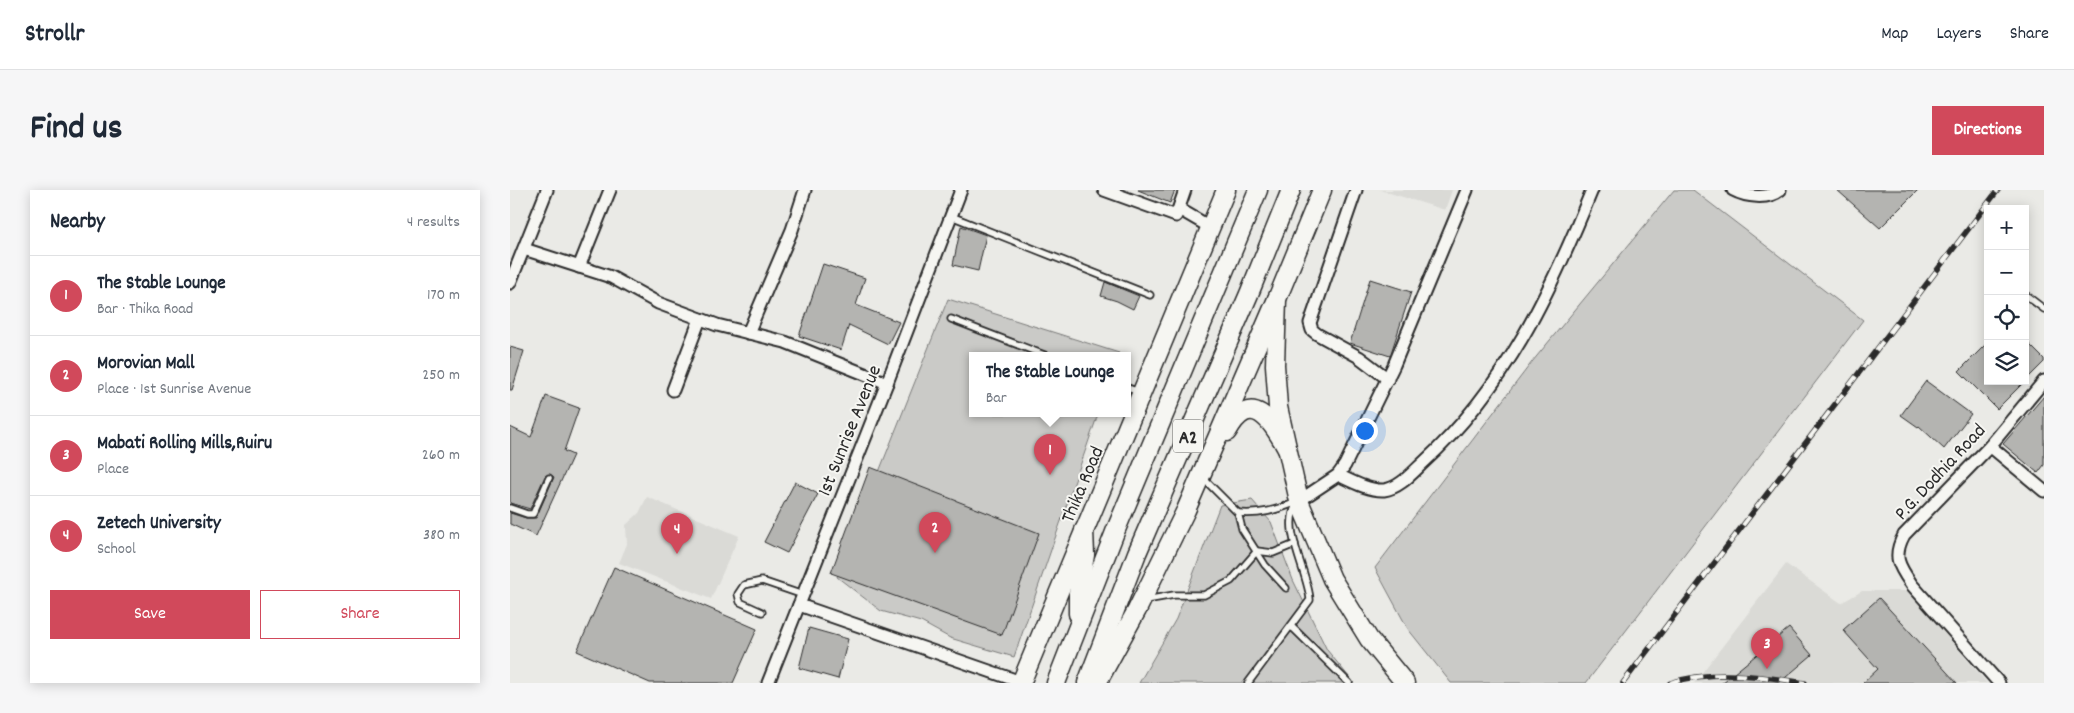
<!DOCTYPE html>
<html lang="en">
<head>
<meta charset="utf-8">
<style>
	:root { --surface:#fff; --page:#f6f6f7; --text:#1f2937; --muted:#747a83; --line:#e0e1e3; --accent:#d1495b }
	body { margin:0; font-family:Dekko,sans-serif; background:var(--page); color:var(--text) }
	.controls { position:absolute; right:15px; top:15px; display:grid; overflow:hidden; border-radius:0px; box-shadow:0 2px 12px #0003 }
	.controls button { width:45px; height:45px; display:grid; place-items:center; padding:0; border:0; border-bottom:1px solid var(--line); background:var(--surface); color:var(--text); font:25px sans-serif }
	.you { position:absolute; left:854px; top:240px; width:18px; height:18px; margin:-12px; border:4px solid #fff; border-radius:50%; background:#1a73e8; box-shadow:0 0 0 8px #1a73e833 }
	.badge { display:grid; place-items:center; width:32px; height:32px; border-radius:50%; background:var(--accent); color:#fff; font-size:16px; font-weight:700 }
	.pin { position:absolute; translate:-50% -41px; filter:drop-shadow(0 1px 2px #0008) }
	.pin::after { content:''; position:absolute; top:26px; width:18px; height:15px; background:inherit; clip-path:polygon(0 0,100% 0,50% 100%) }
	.popup { position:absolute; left:459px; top:162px; width:162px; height:65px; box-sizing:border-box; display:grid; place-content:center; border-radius:0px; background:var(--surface); filter:drop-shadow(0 1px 4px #0005); font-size:16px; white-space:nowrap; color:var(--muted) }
	.popup b { font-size:19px; color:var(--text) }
	.popup::after { content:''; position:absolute; left:50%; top:100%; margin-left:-10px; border:10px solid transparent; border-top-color:var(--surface) }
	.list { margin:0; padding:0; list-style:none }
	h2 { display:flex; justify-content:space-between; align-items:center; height:65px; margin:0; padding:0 20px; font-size:21px }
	h2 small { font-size:16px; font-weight:400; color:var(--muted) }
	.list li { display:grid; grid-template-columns:32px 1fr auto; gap:15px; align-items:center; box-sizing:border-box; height:80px; padding:0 20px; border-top:1px solid var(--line) }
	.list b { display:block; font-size:19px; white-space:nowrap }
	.list p { margin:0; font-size:16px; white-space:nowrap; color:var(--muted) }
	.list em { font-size:16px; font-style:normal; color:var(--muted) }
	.actions { display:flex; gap:10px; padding:15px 20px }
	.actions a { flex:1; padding:11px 0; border:1px solid var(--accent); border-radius:0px; text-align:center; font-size:18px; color:var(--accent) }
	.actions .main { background:var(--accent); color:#fff }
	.icon { flex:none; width:28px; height:28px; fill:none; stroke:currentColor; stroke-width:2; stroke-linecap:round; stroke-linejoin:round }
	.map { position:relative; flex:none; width:1534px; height:493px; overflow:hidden; border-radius:0px }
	header { display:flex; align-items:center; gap:30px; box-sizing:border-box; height:70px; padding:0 25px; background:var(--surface); border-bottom:1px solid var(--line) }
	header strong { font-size:24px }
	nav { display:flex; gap:28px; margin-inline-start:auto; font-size:18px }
	.intro { display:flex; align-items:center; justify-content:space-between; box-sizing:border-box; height:120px; padding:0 30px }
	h1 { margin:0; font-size:35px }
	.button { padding:12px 22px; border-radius:0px; background:var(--accent); color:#fff; font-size:18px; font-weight:700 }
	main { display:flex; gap:30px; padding:0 30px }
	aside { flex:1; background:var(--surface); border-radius:0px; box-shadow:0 2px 12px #0003 }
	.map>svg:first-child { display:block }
	.built { fill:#dadad6 }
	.green { fill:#cacac7; stroke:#7a7a79 }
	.building { fill:#b4b4b1; stroke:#2b2b2b }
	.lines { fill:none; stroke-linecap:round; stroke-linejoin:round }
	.service-casing { stroke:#2b2b2b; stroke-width:9 }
	.minor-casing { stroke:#2b2b2b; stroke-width:15 }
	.primary-casing { stroke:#2b2b2b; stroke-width:21 }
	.trunk-casing { stroke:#2b2b2b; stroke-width:21 }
	.service { stroke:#f6f6f2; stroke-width:5.5 }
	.minor { stroke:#f6f6f2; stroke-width:11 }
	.primary { stroke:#f6f6f2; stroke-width:18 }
	.trunk { stroke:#f6f6f2; stroke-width:18 }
	.rail-casing { stroke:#2b2b2b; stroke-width:5.5 }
	.rail { stroke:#f6f6f2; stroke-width:4; stroke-dasharray:11; stroke-linecap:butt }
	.labels { text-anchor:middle; stroke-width:4; stroke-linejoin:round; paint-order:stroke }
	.shield { fill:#f6f6f2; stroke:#686867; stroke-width:1 }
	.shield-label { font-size:19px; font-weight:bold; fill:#2b2b2b }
	.street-label { font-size:20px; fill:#2b2b2b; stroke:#f6f6f2 }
</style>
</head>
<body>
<header>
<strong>Strollr</strong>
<nav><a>Map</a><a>Layers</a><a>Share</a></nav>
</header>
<div class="intro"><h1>Find us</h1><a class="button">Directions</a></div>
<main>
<aside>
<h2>Nearby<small>4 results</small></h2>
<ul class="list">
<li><span class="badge">1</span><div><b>The Stable Lounge</b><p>Bar · Thika Road</p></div><em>170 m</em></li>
<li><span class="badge">2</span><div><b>Morovian Mall</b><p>Place · 1st Sunrise Avenue</p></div><em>250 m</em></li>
<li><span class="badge">3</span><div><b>Mabati Rolling Mills,Ruiru</b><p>Place</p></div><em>260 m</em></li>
<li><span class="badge">4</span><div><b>Zetech University</b><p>School</p></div><em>380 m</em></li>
</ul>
<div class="actions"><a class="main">Save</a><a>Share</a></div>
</aside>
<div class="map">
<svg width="1534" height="493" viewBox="0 0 1534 493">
	<rect width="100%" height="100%" fill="#eaeae6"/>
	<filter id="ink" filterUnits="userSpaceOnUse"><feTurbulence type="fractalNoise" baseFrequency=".02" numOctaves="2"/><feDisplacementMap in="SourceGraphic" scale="10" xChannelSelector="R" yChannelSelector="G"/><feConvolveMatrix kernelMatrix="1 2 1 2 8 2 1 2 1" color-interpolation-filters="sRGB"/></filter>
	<g filter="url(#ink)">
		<g class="built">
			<polygon points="870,0 942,0 935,20"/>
			<polygon points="137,307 229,346 201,409 109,373 117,354 116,335 129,323"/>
			<polygon points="1276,374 1331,413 1352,401 1398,401 1477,493 1184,493"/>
		</g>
		<g class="green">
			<polygon points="1164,0 1183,0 1353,130 1076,493 941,493 898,439 865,378 1022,172"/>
			<polygon points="438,109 609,163 607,166 462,166 462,224 588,224 504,467 440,448 411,432 371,421 327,387"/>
			<polygon points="742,310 761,332 783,390 817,460 844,493 629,493 666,429 710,315"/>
		</g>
		<g class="building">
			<polygon points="628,0 665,0 660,13"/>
			<polygon points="1327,0 1408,0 1370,38"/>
			<polygon points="451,36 476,45 468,81 443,75"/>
			<polygon points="313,74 355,88 346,115 389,132 378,154 339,135 331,160 289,146"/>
			<polygon points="860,89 901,102 880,166 840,153"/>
			<polygon points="595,92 629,106 623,119 607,111 591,106"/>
			<polygon points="1515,150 1534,169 1534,172 1515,191"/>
			<polygon points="1478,152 1478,191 1515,191 1487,219 1449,181"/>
			<polygon points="0,157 14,161 2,200 0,200"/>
			<polygon points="1416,191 1461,224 1434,259 1409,236 1408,237 1391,225"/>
			<polygon points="36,206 69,218 54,261 63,265 26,346 0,334 0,323 16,328 26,328 44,287 40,284 35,286 20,319 0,313 0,237 21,247"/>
			<polygon points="1534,206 1534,275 1528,283 1493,254"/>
			<polygon points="360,277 529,343 492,445 321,383"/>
			<polygon points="285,292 308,304 277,363 254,352"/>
			<polygon points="104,377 247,439 223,493 140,493 67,461"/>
			<polygon points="1369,408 1447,493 1353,493 1368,479 1333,440"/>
			<polygon points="299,438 338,449 328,489 289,478"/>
			<polygon points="1279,438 1302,465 1269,493 1212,493"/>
		</g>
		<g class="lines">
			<defs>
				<g id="service">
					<polyline points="441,26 640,105"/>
					<polyline points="1517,106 1534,119"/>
					<polyline points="441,129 537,166"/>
					<polyline points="618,198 629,202"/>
					<polyline points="693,288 728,323 732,339 755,375 776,398"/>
					<polyline points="0,318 17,324 23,324 39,288"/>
					<path d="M728,323C750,325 767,320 787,312"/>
					<polyline points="636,410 664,405 694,405 721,391 747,361 763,363 785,354"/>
					<polyline points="252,422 230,412 228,404 234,395 252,391 293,405"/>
					<polyline points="781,436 839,493"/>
					<path d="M738,493L800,410C799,384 770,338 787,314"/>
				</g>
				<g id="minor">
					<polyline points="594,0 666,26 675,0"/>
					<polyline points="846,0 800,133 802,140 807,144 849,167 878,189"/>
					<path d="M1223,0C1236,7 1258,10 1270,0"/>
					<polyline points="669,19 700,37"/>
					<polyline points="14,59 101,87 148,113 207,135 275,152 377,193"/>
					<polyline points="69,77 100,0"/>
					<polyline points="0,93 37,0"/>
					<polyline points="238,143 282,40 295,0"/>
					<polyline points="163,200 190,129"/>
					<polyline points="1480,256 1534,301"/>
					<path d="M828,285C841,291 859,301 874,300C890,298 903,282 914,272C996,197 1041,101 1082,0"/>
					<polyline points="789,311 828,285 835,275 884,175 957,0"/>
					<polyline points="289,415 511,492"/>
					<polyline points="258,493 377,193 451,0"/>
					<path d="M1489,493L1402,395C1389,376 1382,367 1394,345L1480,256L1534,191"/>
				</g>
				<g id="primary">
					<polyline points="812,0 767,109 765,175 768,217 789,311 822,389 859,449 895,493"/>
					<polyline points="511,493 716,0"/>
				</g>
				<g id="trunk">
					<path d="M717,242C741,198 762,231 777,259"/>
					<polyline points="568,424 568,403 575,365 574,340"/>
					<polyline points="546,493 605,342 748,0"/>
					<polyline points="577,493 627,363 739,104 781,0"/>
					<polyline points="587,493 627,420 676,320 767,109"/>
				</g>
			</defs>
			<use href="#service" class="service-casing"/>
			<use href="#minor" class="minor-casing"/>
			<use href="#primary" class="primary-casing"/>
			<use href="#trunk" class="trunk-casing"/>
			<use href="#service" class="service"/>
			<use href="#minor" class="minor"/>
			<use href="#primary" class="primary"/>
			<use href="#trunk" class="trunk"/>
			<defs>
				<g id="rail">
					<polyline points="1113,493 1488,0"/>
					<path d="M1160,493C1202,479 1252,486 1295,493"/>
				</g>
			</defs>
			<use href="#rail" class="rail-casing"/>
			<use href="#rail" class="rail"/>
		</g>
	</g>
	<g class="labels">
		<rect class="shield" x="663" y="229.5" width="30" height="33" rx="4"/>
		<g class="shield-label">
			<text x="678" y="253">A2</text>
		</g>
		<g class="street-label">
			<text transform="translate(338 240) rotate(-68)" y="7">1st Sunrise Avenue</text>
			<text transform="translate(1429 281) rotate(-47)" y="7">P.G. Dodhia Road</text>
			<text transform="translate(571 294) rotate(-67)" y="7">Thika Road</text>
		</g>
	</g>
</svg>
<div class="controls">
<button>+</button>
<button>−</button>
<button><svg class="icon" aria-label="locate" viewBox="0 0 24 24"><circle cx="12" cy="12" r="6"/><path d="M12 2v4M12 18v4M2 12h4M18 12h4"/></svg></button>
<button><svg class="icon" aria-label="layers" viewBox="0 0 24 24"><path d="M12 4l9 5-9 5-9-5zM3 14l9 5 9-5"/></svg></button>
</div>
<div class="you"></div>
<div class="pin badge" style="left:540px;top:285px">1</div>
<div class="popup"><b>The Stable Lounge</b>Bar</div>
<div class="pin badge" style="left:425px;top:363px">2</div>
<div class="pin badge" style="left:1257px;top:479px">3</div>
<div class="pin badge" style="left:167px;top:364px">4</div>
</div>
</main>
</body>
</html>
